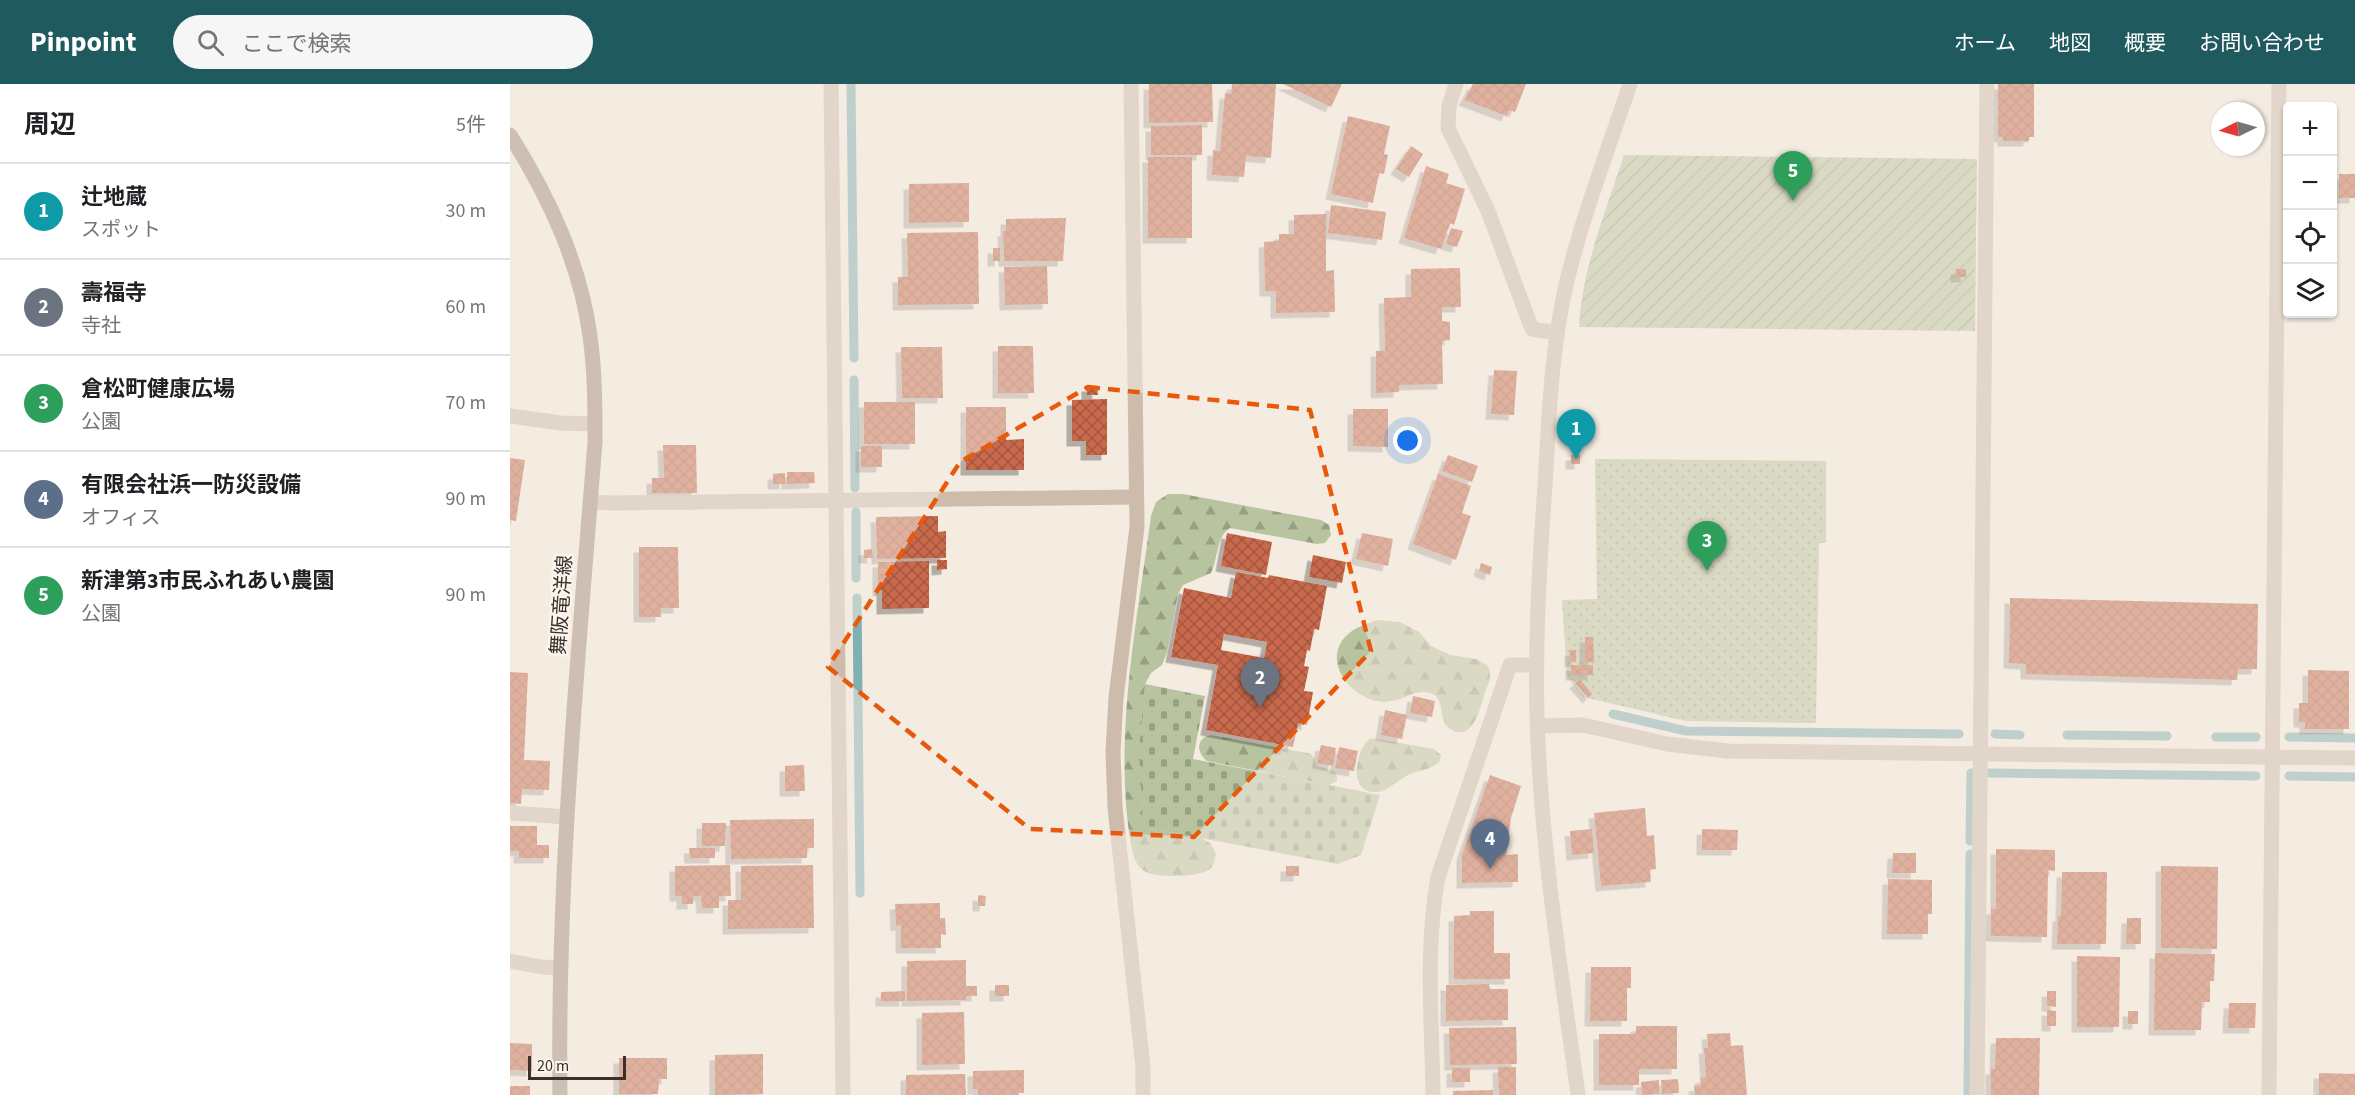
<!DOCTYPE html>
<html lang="ja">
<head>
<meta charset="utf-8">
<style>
	:root { --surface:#fff; --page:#f6f6f6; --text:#202124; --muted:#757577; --line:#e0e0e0; --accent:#1f5a5e }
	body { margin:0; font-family:"Source Sans 3","Noto Sans JP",sans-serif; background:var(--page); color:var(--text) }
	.controls { position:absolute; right:18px; top:18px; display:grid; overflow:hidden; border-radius:6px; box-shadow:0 2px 4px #0004 }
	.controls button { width:54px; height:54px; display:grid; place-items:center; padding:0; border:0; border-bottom:2px solid var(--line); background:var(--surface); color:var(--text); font:30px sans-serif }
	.compass { position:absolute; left:1701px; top:18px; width:54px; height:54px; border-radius:50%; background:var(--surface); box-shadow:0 2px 4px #0004; rotate:265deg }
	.scale { position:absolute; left:18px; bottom:15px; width:98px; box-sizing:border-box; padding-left:6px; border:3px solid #3b302b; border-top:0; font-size:16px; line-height:21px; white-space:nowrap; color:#3b302b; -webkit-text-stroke:4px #fbf5ee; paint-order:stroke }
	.you { position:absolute; left:898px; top:357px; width:21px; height:21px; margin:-15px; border:4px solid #fff; border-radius:50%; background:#1a73e8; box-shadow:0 0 0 9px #1a73e833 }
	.badge { display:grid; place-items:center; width:39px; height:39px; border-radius:50%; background:var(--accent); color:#fff; font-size:20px; font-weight:700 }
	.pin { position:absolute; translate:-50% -50px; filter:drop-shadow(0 2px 3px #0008) }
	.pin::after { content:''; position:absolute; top:32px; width:21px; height:18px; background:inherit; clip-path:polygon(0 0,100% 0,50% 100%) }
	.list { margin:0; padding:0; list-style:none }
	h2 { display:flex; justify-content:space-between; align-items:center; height:78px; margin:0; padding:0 24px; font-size:26px }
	h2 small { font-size:20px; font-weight:400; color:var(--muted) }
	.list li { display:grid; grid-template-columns:39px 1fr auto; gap:18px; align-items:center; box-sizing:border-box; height:96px; padding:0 24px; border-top:2px solid var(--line) }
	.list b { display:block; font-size:22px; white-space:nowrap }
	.list p { margin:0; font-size:20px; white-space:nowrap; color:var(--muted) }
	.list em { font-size:20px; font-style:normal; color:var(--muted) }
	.icon { flex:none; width:33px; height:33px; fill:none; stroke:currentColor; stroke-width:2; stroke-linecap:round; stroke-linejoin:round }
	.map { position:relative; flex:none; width:1845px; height:1011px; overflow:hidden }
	header { display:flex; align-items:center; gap:36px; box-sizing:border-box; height:84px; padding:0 30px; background:var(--accent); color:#fff }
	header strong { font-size:28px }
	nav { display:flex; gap:33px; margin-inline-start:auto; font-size:21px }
	.search { width:420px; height:54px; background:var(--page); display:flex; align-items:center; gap:15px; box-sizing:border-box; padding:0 21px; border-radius:33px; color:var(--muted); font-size:22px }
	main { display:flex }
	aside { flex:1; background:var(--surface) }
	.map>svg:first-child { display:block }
	.forest { fill:url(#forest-firs) }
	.cemetery { fill:url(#cemetery-stones) }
	.park { fill:url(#park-dots) }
	.garden { fill:url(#garden-furrows) }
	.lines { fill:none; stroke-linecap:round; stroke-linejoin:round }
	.stream { stroke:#7fb0b2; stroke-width:9 }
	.building { fill:url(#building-cross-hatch); fill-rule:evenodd; filter:url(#shadow) }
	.minor { stroke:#cdbbac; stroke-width:15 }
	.tertiary { stroke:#cdbbac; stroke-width:15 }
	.secondary { stroke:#a18a7d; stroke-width:15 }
	.marked { fill:none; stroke:#e8590c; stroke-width:4.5; stroke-dasharray:12 8; stroke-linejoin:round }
	.labels { text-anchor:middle; stroke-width:5; stroke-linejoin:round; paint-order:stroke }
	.street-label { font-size:20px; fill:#3b302b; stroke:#fbf5ee }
</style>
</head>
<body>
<header>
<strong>Pinpoint</strong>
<div class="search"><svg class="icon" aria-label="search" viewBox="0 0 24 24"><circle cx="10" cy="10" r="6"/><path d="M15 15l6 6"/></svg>ここで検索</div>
<nav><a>ホーム</a><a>地図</a><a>概要</a><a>お問い合わせ</a></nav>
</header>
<main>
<aside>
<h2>周辺<small>5件</small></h2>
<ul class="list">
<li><span class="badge" style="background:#0f9aa8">1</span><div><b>辻地蔵</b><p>スポット</p></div><em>30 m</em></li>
<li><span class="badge" style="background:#6b7280">2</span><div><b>壽福寺</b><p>寺社</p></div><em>60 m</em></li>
<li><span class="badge" style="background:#2e9e5b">3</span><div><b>倉松町健康広場</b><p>公園</p></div><em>70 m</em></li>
<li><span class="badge" style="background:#5c6f8a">4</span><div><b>有限会社浜一防災設備</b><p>オフィス</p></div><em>90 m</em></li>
<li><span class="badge" style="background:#2e9e5b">5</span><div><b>新津第3市民ふれあい農園</b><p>公園</p></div><em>90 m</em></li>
</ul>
</aside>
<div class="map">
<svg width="1845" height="1011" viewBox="0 0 1845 1011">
	<defs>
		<pattern id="forest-firs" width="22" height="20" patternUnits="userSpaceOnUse" patternTransform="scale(1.5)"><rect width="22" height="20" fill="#b8c4a0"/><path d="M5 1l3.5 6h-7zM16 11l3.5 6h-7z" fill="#97a083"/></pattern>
		<pattern id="cemetery-stones" width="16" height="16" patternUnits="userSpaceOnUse" patternTransform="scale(1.5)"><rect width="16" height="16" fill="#b8c4a0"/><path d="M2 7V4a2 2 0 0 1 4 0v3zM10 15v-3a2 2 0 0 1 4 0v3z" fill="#97a083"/></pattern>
		<pattern id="park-dots" width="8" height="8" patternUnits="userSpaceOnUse" patternTransform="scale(1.5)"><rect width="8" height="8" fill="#b8c4a0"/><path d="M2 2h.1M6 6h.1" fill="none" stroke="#97a083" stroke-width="1.8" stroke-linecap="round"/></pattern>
		<pattern id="garden-furrows" width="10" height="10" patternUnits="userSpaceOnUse" patternTransform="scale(1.5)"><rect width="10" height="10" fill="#b8c4a0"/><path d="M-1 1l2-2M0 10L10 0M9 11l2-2" fill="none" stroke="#97a083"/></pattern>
		<pattern id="building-cross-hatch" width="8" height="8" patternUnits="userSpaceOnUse" patternTransform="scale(1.5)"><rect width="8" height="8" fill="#c8694b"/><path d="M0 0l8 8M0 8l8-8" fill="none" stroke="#a4573f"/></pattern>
		<filter id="shadow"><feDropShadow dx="-5.5" dy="5.5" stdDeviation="0" flood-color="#0004"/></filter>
	</defs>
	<rect width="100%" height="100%" fill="#f4ebe1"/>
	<g class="forest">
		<path d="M658,410H673L811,436L819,441L821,451L815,459L807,460L720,444C706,452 708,476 701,489L673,501L668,510L657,568L652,581L641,589L635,600L632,720C633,731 632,739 643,745L691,754L700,759L706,770C705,774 704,780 702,783C693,794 648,794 636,788C628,784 624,775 622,766C602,660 627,538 641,432L646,418Z"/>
		<path d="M868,536L890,538L909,548L921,562L940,571L966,575L977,581C978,584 980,586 980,589C981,596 976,605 974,611C970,625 963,657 942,646C926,637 937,614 920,609C903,604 888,622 867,617C840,612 812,577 836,552C845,543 856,540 868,536Z"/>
		<path d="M701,651L797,669L801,670L808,682L826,688L827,697L819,701L697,677C686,668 686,654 701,651Z"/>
		<path d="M861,654L924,665L931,671L930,677C922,686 910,686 900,690C889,695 878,707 867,708C837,710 845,665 861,654Z"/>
	</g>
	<polygon class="cemetery" points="635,600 695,612 683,675 870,711 851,771 828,780 643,745 636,741 633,734 629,668"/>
	<polygon class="park" points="1085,375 1316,377 1316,459 1309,459 1306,639 1176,637 1073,613 1057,593 1052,516 1087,515"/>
	<path class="garden" d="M1114,71L1467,75L1465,247L1069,243C1072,184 1096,127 1114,71Z"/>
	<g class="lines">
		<g class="stream">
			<polyline points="341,1 344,274"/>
			<polyline points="344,296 345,404"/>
			<polyline points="346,428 346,494"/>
			<polyline points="347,514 350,809"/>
			<polyline points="1103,630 1176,647 1449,650"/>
			<polyline points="1485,650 1510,651"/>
			<polyline points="1557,651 1657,652"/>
			<polyline points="1706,653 1746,653"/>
			<polyline points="1779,653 1845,654"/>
			<polyline points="1480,689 1746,692"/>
			<polyline points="1779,692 1845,693"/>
			<polyline points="1460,757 1461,689 1463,689"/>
			<polyline points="1458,1011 1460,770"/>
		</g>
	</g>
	<g class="building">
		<polygon points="639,0 702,0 703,38 639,39"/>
		<polygon points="722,0 766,0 761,74 736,72 734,93 702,91 703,66 710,67 715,9 721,10"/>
		<polygon points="773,0 832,0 821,23"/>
		<polygon points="963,0 1016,0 1005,28 999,26 997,32 954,16"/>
		<polygon points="1488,0 1524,0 1524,53 1519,53 1519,57 1493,57 1493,53 1488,53"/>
		<polygon points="838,32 880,42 874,70 878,71 874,90 869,89 863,119 821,110"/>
		<polygon points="692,41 692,71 641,71 641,42"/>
		<polygon points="901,62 913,70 899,93 886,85"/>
		<rect x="638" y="73" width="44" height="81"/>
		<polygon points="916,82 939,90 936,99 955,105 944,141 940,139 931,165 894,154"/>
		<rect x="1829" y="90" width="16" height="24"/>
		<polygon points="459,99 459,138 399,139 399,100"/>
		<polygon points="821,121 876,128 872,156 818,149"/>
		<polygon points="816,130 816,187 824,186 825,228 766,229 766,207 755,207 754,158 769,157 769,150 784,150 784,131"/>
		<polygon points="556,134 553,177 494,177 493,147 496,147 496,135"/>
		<polygon points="941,144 953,147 947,163 936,160"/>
		<polygon points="468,148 469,220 388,221 388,193 398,193 397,149"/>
		<rect x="483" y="164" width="7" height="13"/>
		<polygon points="537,182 538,220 495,221 494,183"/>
		<polygon points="950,184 951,223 932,223 932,237 940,238 940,256 932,257 933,300 889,301 889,308 866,309 866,267 875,267 874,214 901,213 901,185"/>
		<rect x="1446" y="185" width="10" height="8"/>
		<polygon points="488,262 523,262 524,309 488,309"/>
		<polygon points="391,263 432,263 433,314 392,314"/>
		<polygon points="984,286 1007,287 1004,331 981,330"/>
		<polygon points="577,302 587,302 588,311 577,311"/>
		<polygon points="597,315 597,371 576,371 576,357 562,357 562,316"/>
		<rect x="354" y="318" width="51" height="42"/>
		<polygon points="456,323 496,323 496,356 514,355 514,386 456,386"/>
		<polygon points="843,325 878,325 878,363 843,362"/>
		<polygon points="153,361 186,361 187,409 142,409 142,394 154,394"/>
		<rect x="351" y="362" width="21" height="21"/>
		<polygon points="938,371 968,382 962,398 932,387"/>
		<rect x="1061" y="371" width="9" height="9"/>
		<polygon points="0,374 15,376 6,437 0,436"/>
		<polygon points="277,388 304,388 305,399 277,400"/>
		<polygon points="275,389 275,400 263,400 263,390"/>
		<polygon points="928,390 961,402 952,429 961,432 946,476 903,460"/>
		<polygon points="428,432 428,448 436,447 436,474 367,475 366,433"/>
		<polygon points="717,449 762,458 756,491 711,482"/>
		<polygon points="852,449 883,455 878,482 846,475"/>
		<polygon points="129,463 168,463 169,524 151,524 151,533 129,533"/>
		<polygon points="362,465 363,474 354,474 354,466"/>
		<polygon points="803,471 836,478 832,499 799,493"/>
		<polygon points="427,476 437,476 437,485 427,486"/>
		<polygon points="419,477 419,524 372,525 372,506 368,507 368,478"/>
		<polygon points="971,479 982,483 980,491 969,487"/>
		<path d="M726,488L758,494L759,491L817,502L809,546L804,545L800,567L797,566L794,582L799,583L794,607L803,608L797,641L788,639L783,663L696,646L708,581L661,573L674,504L721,514ZM714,550L757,558L754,574L711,566Z"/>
		<polygon points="1500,514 1748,520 1747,585 1728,585 1727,596 1516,590 1516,580 1499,579"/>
		<polygon points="1075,553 1083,553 1084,578 1075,578"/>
		<rect x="1060" y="566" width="6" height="12"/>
		<rect x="1061" y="581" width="22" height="10"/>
		<polygon points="1798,586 1839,587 1839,645 1795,645 1795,638 1789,638 1789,619 1798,619"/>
		<polygon points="0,588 18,589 14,676 40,677 39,706 12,705 11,720 0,719"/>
		<polygon points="1070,595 1082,610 1078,614 1065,599"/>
		<polygon points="903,612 925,617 922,633 900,629"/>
		<polygon points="875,626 897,631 892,655 871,651"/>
		<polygon points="811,661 826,664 823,682 807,679"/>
		<polygon points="829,663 848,667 844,687 825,684"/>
		<polygon points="294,681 295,707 275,707 275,682"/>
		<polygon points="980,691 1011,702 1001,734 996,771 1008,770 1008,798 952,799 952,771"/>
		<polygon points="1135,724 1137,752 1144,751 1146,785 1140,786 1141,798 1091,802 1084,729"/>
		<polygon points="304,735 304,764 297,764 297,774 221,775 220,736"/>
		<polygon points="192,739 216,739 215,762 192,762"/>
		<polygon points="0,742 27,742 27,761 39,761 39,774 9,774 9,767 0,767"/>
		<polygon points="1082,745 1084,769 1062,771 1060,747"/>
		<polygon points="1192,745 1228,746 1227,766 1192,766"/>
		<polygon points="179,764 205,764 205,774 180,774"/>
		<polygon points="1486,765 1545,766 1545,787 1538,786 1537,853 1481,852 1481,825 1486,825"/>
		<polygon points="1383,769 1406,769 1406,789 1382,789"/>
		<polygon points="220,781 221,812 209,812 209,824 192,824 191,812 183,812 183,820 172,820 172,812 165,812 165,782"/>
		<polygon points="303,781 304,844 218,845 218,816 231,816 231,782"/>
		<rect x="776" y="782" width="13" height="10"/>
		<polygon points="1651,782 1708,783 1707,865 1651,864"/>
		<polygon points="1552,788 1597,788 1596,860 1547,860 1548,832 1551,832"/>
		<polygon points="1378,795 1422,796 1422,830 1418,830 1418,850 1377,850"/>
		<polygon points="468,811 476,812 475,822 468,822"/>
		<polygon points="430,819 430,834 435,834 436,851 431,850 431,864 391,864 391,841 386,842 385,820"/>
		<polygon points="960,827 984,827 984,869 1000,869 1000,895 944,895 944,832 960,831"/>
		<polygon points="1617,834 1631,834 1631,860 1616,860"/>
		<polygon points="1645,869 1705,870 1704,897 1700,897 1700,918 1692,918 1691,946 1644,946"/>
		<polygon points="1567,872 1610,873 1609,943 1567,943"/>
		<polygon points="456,876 456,902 467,902 467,912 456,912 456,916 397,917 397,877"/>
		<polygon points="1081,883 1121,883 1121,904 1117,904 1117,937 1080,937"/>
		<polygon points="979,900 980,905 998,905 998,936 936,937 936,901"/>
		<rect x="485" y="901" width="14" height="11"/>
		<polygon points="395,907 395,917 371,917 371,908"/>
		<polygon points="1537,907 1546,907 1546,923 1537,922"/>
		<polygon points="1719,919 1746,919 1745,944 1718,944"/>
		<polygon points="1537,926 1546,927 1546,942 1537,942"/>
		<rect x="1618" y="927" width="10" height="13"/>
		<polygon points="454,928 455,980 412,981 412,929"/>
		<polygon points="1126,942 1167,942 1167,985 1129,985 1129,1001 1089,1001 1089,950 1126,950"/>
		<polygon points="1006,943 1007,980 940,981 939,944"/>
		<polygon points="1220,949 1221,962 1233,961 1237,1011 1185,1011 1184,1002 1191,1001 1190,994 1196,993 1194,964 1198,964 1197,950"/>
		<polygon points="1486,954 1530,954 1529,1011 1481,1011 1481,985 1485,985"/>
		<polygon points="0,959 22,960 22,987 0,986"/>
		<polygon points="253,970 253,1010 205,1011 205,971"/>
		<polygon points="109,974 157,974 157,995 149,995 148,1010 109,1010"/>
		<polygon points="988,983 1006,983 1006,1011 989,1011"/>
		<rect x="942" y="984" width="18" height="14"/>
		<polygon points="514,986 514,1009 509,1009 509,1011 468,1011 468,1005 463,1005 463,987"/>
		<polygon points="1809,989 1845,990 1845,1011 1809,1011"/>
		<polygon points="455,990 456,1011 396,1011 396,991"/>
		<polygon points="1168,995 1169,1009 1152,1010 1151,996"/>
		<polygon points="1149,996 1149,1010 1132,1011 1131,998"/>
		<rect x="0" y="1002" width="20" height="9"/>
		<polygon points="983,1006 983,1011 943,1011 943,1007"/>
	</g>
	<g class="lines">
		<g class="minor">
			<polyline points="321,0 333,1011"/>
			<polyline points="621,0 627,443 606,614 603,668 605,723 633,983 633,1011"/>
			<polyline points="946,0 939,22 938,44 978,127 1022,245 1047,249"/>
			<polyline points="0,332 51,339 85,340"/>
			<polyline points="80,418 103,419 626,413"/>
			<polyline points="1027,642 1073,641 1157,660 1217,667 1845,674"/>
			<polyline points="0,729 57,733"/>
			<polyline points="0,877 32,883 50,884"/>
			<path d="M923,1011C922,939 915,864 928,793L1000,581H1026"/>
			<polyline points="1467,1011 1477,0"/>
			<polyline points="1759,1011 1769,0"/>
		</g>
		<path class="tertiary" d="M1068,1011C1052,894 1033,776 1028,658C1024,572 1029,486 1035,401C1039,334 1041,267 1056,201C1072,133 1098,66 1120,0"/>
		<path class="secondary" d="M0,51C39,113 70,179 80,252C85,287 85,322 85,358C68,575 47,793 50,1011"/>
	</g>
	<path d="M0 0H1845V1011H0ZM578,303L800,326L861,567L684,753L520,745L318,583L450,378Z" fill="#f4ebe1" fill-opacity=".55" fill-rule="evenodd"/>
	<path class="marked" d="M578,303L800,326L861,567L684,753L520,745L318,583L450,378Z"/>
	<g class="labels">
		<g class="street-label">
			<text transform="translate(51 521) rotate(-86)" y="7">舞阪竜洋線</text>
		</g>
	</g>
</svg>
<div class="controls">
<button>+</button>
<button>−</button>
<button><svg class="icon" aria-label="locate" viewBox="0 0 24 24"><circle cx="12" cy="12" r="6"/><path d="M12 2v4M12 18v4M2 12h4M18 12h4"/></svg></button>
<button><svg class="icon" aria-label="layers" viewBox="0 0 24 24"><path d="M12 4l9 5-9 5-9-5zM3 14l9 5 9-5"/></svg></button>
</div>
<svg class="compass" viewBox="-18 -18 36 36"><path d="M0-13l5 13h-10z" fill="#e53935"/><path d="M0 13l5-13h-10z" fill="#757577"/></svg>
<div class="scale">20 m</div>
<div class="you"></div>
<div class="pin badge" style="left:1066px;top:375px;background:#0f9aa8">1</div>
<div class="pin badge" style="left:750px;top:624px;background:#6b7280">2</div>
<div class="pin badge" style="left:1197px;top:487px;background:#2e9e5b">3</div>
<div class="pin badge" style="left:980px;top:785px;background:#5c6f8a">4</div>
<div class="pin badge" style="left:1283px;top:117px;background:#2e9e5b">5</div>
</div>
</main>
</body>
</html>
